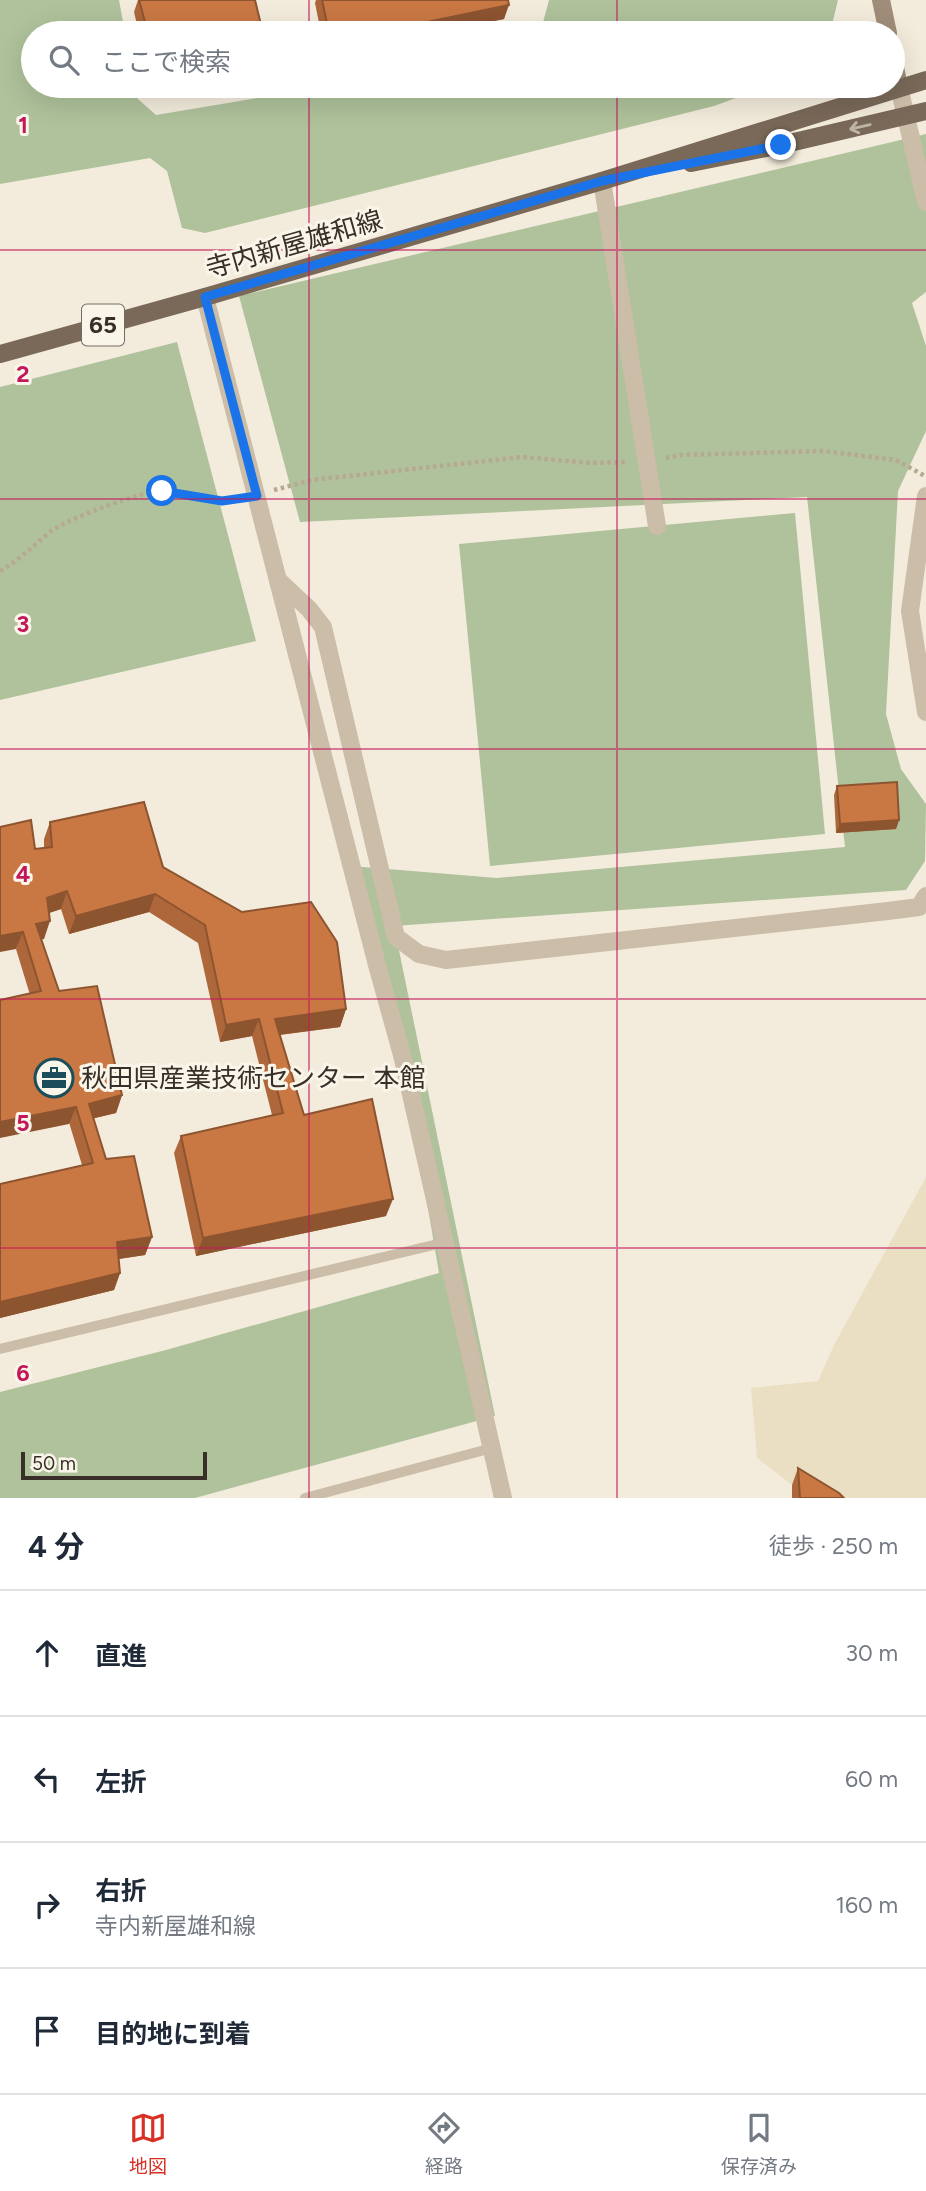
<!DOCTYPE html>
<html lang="ja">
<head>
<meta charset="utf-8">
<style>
	:root { --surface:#fff; --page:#f6f6f7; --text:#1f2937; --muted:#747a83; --line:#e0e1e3; --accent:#d93025 }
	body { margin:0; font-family:Figtree,"Noto Sans JP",sans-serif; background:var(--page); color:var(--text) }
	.scale { position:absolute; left:21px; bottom:18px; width:186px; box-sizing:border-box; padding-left:7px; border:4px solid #382f28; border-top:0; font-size:19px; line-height:24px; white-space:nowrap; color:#382f28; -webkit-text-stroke:5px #faf5e9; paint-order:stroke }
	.stop { position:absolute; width:21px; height:21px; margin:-16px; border:5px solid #1a73e8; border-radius:50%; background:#fff }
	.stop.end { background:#1a73e8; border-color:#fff; box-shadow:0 2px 7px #0008 }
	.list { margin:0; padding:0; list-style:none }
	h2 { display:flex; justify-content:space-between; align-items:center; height:91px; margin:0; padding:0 28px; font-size:30px }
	h2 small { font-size:23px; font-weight:400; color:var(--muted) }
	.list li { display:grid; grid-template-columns:46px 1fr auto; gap:21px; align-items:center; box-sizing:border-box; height:126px; padding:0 28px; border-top:2px solid var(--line) }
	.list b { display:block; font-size:26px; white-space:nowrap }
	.list p { margin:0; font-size:23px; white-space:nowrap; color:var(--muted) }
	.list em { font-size:23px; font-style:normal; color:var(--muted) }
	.icon { flex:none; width:38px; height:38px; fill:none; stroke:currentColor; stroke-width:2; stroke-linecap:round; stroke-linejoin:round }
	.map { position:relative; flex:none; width:926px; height:1498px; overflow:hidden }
	.search { position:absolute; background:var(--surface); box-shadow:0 7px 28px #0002; left:21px; right:21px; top:21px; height:77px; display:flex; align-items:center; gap:18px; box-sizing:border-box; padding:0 24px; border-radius:38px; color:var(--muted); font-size:26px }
	.sheet { height:595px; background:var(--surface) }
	nav { display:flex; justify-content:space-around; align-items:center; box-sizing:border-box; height:98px; border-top:2px solid var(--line); background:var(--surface); font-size:19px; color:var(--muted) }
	nav a { display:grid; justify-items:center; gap:4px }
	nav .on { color:var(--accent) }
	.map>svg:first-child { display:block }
	.green { fill:#afc29b }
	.plaza { fill:#ebdfc3 }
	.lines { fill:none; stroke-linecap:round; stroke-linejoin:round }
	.path { stroke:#b7a892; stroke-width:4.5; stroke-dasharray:3.5 3.5; stroke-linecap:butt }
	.lane { stroke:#cbbda7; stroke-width:10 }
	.street { stroke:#cbbda7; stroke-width:18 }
	.secondary { stroke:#9f8d79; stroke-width:18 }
	.primary { stroke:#7a6959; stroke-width:18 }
	.wall { fill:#ad673a }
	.shaded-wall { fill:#8d5430 }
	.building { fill:#c97844; stroke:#8d5430; stroke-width:2 }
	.oneway { stroke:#c0b6a8 }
	.route { stroke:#1a73e8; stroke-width:9 }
	.grid { fill:none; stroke:#c2185b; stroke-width:2; stroke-opacity:0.55 }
	.labels { text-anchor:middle; stroke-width:6; stroke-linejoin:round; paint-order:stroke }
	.shield { fill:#faf5e9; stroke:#726a62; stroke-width:2 }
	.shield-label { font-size:24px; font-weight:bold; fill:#382f28 }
	.street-label { font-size:26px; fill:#382f28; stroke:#faf5e9 }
	.poi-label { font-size:26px; fill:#382f28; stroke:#faf5e9; text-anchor:start }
	.grid-label { font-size:23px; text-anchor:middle; font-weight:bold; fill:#c2185b; stroke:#faf5e9; stroke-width:6; stroke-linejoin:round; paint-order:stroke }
</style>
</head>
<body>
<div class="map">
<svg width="926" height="1498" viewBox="0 0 926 1498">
	<rect width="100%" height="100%" fill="#f3ecdc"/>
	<g class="green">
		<polygon points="0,0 119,0 125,33 33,33 33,86 135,86 138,99 156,115 328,86 769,86 714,106 205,233 182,228 167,171 150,158 0,184"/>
		<polygon points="549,0 838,0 830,33 528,33 541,30"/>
		<polygon points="926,134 926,292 912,303 926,346 926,431 898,491 886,714 901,769 926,804 925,861 906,890 394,926 495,1416 195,1498 0,1498 0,1392 166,1350 439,1273 402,1055 351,866 497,878 845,847 807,497 300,522 239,296"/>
		<polygon points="177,342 256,641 0,700 0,387"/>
		<polygon points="795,513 825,834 490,866 459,544"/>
	</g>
	<polygon class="plaza" points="926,1177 926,1498 812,1498 792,1485 757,1458 751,1388 818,1381 834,1345"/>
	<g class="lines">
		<g class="path">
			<polyline points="666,458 680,455 823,451 896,460 925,476"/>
			<polyline points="274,490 312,480 523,457 591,463 626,462"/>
			<path d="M0,571C20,560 34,545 51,531C70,518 141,491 163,491C189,491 210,503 238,499"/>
		</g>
		<g class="lane">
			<polyline points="0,1349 446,1242"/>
			<polyline points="305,1498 492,1448"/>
		</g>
		<g class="street">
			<polyline points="899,87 926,202"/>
			<polyline points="602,181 657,526"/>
			<polyline points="205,297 377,965 402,1055 503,1498"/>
			<polyline points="926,496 910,611 926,712"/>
			<polyline points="278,580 309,609 323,627 396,937 419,954 446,960 888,911 919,907 926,896"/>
		</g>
		<g class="secondary">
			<polyline points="881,0 888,33"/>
			<polyline points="893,57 899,87"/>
		</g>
		<g class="primary">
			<polyline points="691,163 781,145 926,111"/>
			<polyline points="0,354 205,297 602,181 926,80"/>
		</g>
	</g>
	<g class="wall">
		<polygon points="138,0 255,0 263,33 139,33 134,12"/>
		<polygon points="316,0 508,0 504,19 434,33 321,33 315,3"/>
		<polygon points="837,786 899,820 896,829 836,833 834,795"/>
		<polygon points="50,822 163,867 346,1009 340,1027 280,1035 304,1115 386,1216 196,1256 174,1153 181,1136 272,1115 252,1036 220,1042 198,943 149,912 69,934 61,909 49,913 44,939 41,939 59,991 122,1095 116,1113 94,1118 106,1159 152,1237 145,1255 119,1259 120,1273 114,1290 0,1318 0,1184 82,1165 16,949 44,848 44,839"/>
		<polygon points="798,1468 844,1498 792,1498 792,1485"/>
	</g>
	<g class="shaded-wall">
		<polygon points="509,5 504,19 434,33 374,33"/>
		<polygon points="899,820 896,829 836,833 840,824"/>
		<polygon points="67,891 61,909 40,916 47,898"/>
		<polygon points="155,894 149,912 69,934 76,916"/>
		<polygon points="50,921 44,939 30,942 36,924"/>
		<polygon points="23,932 16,949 0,952 0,936"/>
		<polygon points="346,1009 340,1027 269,1036 275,1019"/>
		<polygon points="259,1019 252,1036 220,1042 226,1025"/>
		<polygon points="122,1095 116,1113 83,1121 89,1104"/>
		<polygon points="76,1107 69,1124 0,1138 0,1122"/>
		<polygon points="393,1199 386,1216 196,1256 203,1238"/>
		<polygon points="152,1237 145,1255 111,1260 117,1242"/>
		<polygon points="120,1273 114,1290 0,1318 0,1302"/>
	</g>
	<g class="building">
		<polygon points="139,0 255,0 263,33 148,33"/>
		<polygon points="322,0 508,0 509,5 374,33 329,33"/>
		<polygon points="897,782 899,820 840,824 837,786"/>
		<polygon points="144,802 163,867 242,912 311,902 337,942 346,1009 275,1019 304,1115 372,1099 393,1199 203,1238 181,1136 283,1113 259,1019 226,1025 205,925 155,894 76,916 67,891 47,898 50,921 36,924 59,991 97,986 122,1095 89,1104 106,1159 134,1156 152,1237 117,1242 120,1273 0,1302 0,1184 93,1163 76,1107 0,1122 0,1000 41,991 23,932 0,936 0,827 31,820 35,849 52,847 50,822"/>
		<polygon points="798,1468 839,1493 844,1498 800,1498"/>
	</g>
	<defs><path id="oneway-shaft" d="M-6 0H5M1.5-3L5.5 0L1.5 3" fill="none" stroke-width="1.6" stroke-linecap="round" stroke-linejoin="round" transform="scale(1.75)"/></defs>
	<use class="oneway" href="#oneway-shaft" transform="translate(860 127) rotate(167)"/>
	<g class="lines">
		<polyline class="route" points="162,491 222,501 257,496 205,297 602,181 781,145"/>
	</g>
	<path class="grid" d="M309,0V33M617,0V33M309,86V1498M617,86V1498M0,250H926M0,499H926M0,749H926M0,999H926M0,1248H926"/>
	<defs>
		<symbol id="office-ring" viewBox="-11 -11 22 22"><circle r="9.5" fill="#faf5e9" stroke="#1c4d5a" stroke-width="1.5"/><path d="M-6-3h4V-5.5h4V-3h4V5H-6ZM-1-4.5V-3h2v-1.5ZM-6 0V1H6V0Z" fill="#1c4d5a"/></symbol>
	</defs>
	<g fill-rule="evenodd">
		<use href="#office-ring" x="32" y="1056" width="44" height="44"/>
	</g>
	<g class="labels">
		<rect class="shield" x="82" y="304.5" width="42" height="41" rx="5"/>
		<g class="shield-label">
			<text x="103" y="333">65</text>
		</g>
		<g class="street-label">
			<text transform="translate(294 244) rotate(-16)" y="9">寺内新屋雄和線</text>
		</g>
		<g class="poi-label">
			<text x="81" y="1087">秋田県産業技術センター 本館</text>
		</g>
	</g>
	<g class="grid-label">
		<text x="23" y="133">1</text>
		<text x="23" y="382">2</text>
		<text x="23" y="632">3</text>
		<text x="23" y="882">4</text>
		<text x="23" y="1131">5</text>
		<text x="23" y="1381">6</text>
	</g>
</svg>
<div class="scale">50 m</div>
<div class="stop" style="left:162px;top:491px"></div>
<div class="stop end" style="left:781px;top:145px"></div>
<div class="search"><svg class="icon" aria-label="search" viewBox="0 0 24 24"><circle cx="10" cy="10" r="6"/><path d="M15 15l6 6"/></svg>ここで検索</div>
</div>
<section class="sheet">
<h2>4 分<small>徒歩 · 250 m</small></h2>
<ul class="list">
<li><svg class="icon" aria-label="ahead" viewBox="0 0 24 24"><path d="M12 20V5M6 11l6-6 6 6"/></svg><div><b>直進</b></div><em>30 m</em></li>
<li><svg class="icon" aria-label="left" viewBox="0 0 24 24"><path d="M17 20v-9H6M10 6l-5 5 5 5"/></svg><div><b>左折</b></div><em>60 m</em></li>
<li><svg class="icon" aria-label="right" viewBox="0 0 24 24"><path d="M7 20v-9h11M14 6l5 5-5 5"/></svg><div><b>右折</b><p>寺内新屋雄和線</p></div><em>160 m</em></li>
<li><svg class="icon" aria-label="arrive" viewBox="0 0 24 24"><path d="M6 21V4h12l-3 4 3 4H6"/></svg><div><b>目的地に到着</b></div></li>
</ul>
</section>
<nav>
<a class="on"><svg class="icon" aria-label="map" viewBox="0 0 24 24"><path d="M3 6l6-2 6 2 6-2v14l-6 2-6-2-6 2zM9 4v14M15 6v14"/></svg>地図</a>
<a><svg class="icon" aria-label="directions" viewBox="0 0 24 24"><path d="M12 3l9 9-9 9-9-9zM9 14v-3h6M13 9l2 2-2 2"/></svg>経路</a>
<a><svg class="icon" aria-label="saved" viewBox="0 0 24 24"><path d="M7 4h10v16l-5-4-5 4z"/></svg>保存済み</a>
</nav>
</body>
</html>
